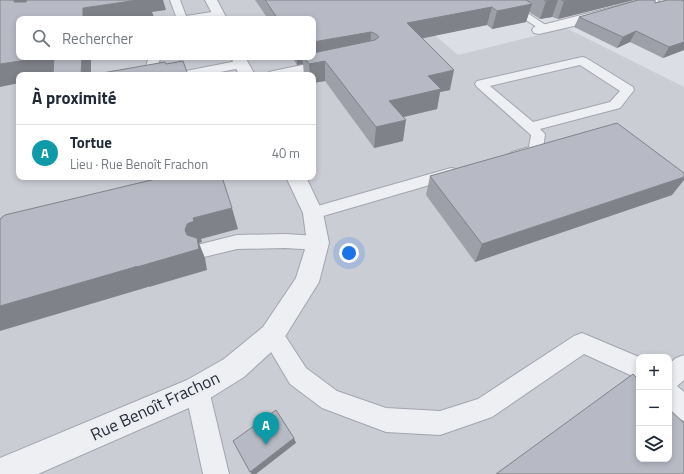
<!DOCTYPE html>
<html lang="fr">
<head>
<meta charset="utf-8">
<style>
	:root { --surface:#fff; --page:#f2f2f3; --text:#1f2937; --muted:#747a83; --line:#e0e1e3; --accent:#be4f4d }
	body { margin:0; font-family:"Titillium Web",sans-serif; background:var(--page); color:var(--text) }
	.controls { position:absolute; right:12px; bottom:12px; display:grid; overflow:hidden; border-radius:8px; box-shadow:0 2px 6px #0003 }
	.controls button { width:36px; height:36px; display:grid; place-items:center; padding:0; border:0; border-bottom:1px solid var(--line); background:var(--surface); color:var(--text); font:20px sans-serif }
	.you { position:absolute; left:349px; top:253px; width:14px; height:14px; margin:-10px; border:3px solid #fff; border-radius:50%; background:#1a73e8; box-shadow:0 0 0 6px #1a73e833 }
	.badge { display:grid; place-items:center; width:26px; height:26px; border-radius:50%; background:var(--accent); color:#fff; font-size:13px; font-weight:700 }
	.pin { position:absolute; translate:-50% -33px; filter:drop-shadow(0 1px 2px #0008) }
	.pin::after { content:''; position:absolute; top:21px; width:14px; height:12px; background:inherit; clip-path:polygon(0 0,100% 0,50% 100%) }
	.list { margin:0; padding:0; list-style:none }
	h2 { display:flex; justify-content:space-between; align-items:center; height:52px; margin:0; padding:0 16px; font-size:17px }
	h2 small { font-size:13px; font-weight:400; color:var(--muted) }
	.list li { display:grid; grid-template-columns:26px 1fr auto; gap:12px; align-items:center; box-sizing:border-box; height:56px; padding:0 16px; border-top:1px solid var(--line) }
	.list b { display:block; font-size:15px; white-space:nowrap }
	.list p { margin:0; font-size:13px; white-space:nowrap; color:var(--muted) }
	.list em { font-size:13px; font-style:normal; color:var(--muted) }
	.icon { flex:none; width:22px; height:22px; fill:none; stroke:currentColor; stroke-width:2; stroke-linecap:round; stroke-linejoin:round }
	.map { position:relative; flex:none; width:684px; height:474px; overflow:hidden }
	.search { position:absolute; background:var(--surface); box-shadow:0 2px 6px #0003; left:16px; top:16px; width:300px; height:44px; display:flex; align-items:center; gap:10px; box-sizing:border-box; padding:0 14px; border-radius:8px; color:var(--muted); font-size:15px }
	.panel { position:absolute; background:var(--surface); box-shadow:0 2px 6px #0003; left:16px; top:72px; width:300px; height:108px; border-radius:8px }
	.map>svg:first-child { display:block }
	.built { fill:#cbcdd5; fill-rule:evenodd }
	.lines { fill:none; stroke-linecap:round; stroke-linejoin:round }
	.service-casing { stroke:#a2a5ae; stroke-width:2 }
	.minor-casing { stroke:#a2a5ae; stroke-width:2 }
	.service { fill:#eeeff3; fill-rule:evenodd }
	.minor { fill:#eeeff3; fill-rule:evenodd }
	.wall { fill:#9da0a9 }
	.shaded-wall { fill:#808289 }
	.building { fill:#b7bac4; stroke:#808289 }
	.labels { text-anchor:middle; stroke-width:4; stroke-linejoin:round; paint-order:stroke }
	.near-street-label { font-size:17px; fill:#282b39; stroke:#ebedf3 }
</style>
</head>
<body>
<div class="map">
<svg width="684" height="474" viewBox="0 0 684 474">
	<rect width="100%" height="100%" fill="#dcdee5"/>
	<path class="built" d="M0,0H393L458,55L566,28L684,87V474H0ZM19,19H313V57H19ZM19,75H313V177H19ZM639,357H669V459H639Z"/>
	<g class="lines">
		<defs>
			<g id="service">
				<polygon points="170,0 180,0 186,16 218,11 223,14 222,16 206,19 177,19"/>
				<polygon points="496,0 508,0 550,28 545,31 541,30"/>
				<polygon points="149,57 161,57 156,69 148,69 146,66"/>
				<path d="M582,57L586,58L633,87L634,90L620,108L540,129L545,134L543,150L541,153L517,160L512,158L509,155L512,152L529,147L531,135L477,87L475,84L477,81ZM580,65L620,91L610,102L533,122L490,86Z"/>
				<polygon points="242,60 246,61 248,64 246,67 205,75 180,75 182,72 186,71"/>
				<polygon points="327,60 331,61 333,64 331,67 291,75 267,75 269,72 273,71"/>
				<polygon points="451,168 457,169 459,173 457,177 313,219 307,217 304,213 307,209"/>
				<polygon points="285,234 318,236 324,238 327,243 324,248 318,250 285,248 237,249 204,257 197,255 195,250 197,245 237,235"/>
				<polygon points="272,325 280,328 306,368 337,391 386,408 440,411 478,399 574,336 582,333 639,357 639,379 584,354 492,417 440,435 386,432 322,408 290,384 261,335 264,328"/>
				<polygon points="684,355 684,380 677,386 684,392 684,421 676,417 669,411 669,364 676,358"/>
				<polygon points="197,378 205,382 209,390 229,474 203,474 185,390 189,382"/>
			</g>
			<g id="minor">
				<polygon points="205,0 217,0 227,19 215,19"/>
				<polygon points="640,0 659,0 657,3 587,23 539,34 534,33 532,30 534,27"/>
				<polygon points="231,57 245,57 255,75 239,75"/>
				<polygon points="286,177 306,177 323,213 329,243 319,282 281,343 244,377 207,400 38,474 0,474 0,458 187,380 224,359 263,327 296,278 307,243 303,213"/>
			</g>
		</defs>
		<use href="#service" class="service-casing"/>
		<use href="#minor" class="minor-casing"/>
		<use href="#service" class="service"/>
		<use href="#minor" class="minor"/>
	</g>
	<g class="wall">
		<polygon points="255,0 634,0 558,19 552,17 540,19 529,12 526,22 492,29 487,25 422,38 450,90 440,92 437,109 403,117 403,141 374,148 325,81 313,83 313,75 304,75 303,64 297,65 292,57 313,57 313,19 268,19"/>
		<polygon points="684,1 684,50 663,58 630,42 617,48 574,27 579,17 655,3"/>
		<polygon points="430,176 672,195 475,262 426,195"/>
	</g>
	<g class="shaded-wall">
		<polygon points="14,0 29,0 24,19 14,2"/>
		<polygon points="138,0 163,0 166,10 152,12 154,17 140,19 83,19 83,8"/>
		<polygon points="552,0 558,0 552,17 540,19 546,1"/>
		<polygon points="570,0 634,0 558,19 564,1"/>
		<polygon points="532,4 526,22 492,29 497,11"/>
		<polygon points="492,7 487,25 405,42 407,23"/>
		<polygon points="636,31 630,42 617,48 623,37"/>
		<polygon points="371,32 370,51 313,57 313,42"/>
		<polygon points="684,42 684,50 663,58 669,47"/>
		<polygon points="46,57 55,57 64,75 19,75 19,83 0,87 0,64"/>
		<polygon points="82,57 91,57 91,75 81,75"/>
		<polygon points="297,57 302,57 303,64 297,65"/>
		<polygon points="325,61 325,81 313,83 313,75 310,75 309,64"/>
		<polygon points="454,70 450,90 440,92 437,109 387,121 389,101 428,76"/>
		<polygon points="406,120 403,141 374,148 376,127"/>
		<polygon points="684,177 684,180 672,195 475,262 482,244"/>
		<polygon points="232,208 238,229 201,239 202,242 199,243 205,258 207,270 149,287 148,286 148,287 0,331 0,306 136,266 185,230 187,224 193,218"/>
		<polygon points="294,438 296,443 256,474 252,474 250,472"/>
	</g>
	<g class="building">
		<polygon points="0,0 14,0 14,2 26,2 27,0 138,0 83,8 83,19 19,19 19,57 46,57 0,64"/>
		<polygon points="265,0 526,0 532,4 497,11 492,7 407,23 454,70 428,76 441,89 389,101 406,120 376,127 325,61 309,64 304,57 313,57 313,53 375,40 379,37 376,34 371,32 313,42 313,19 278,19"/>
		<polygon points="544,0 552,0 546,1"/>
		<polygon points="561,0 570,0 564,1"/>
		<polygon points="638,0 655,0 655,3 667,0 681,0 684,1 684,42 669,47 636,31 623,37 579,17"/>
		<polygon points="54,57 82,57 81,75 53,75"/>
		<polygon points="183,61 188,75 91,75 165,62 166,64"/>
		<polygon points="617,123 684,173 684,177 482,244 430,176"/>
		<polygon points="164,177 185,177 185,178 189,177 222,177 232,208 193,218 194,221 187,224 185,230 187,235 197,238 199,249 137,267 136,266 135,267 0,306 0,219 5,215"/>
		<polygon points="633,374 639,380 639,459 669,459 669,409 684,423 684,474 496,474"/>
		<polygon points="276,410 294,438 250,472 233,441"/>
	</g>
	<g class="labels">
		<g class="near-street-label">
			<text transform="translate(155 406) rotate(-25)" y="6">Rue Benoît Frachon</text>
		</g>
	</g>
</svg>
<div class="controls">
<button>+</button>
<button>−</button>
<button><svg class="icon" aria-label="layers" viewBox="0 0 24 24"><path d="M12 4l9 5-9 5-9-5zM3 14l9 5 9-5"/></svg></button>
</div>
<div class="you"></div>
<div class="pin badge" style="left:266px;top:445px;background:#0f9aa8">A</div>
<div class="search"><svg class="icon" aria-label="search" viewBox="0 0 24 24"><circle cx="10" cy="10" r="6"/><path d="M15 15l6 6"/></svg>Rechercher</div>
<section class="panel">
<h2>À proximité<small></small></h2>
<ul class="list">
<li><span class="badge" style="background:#0f9aa8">A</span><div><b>Tortue</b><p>Lieu · Rue Benoît Frachon</p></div><em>40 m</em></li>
</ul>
</section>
</div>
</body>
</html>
